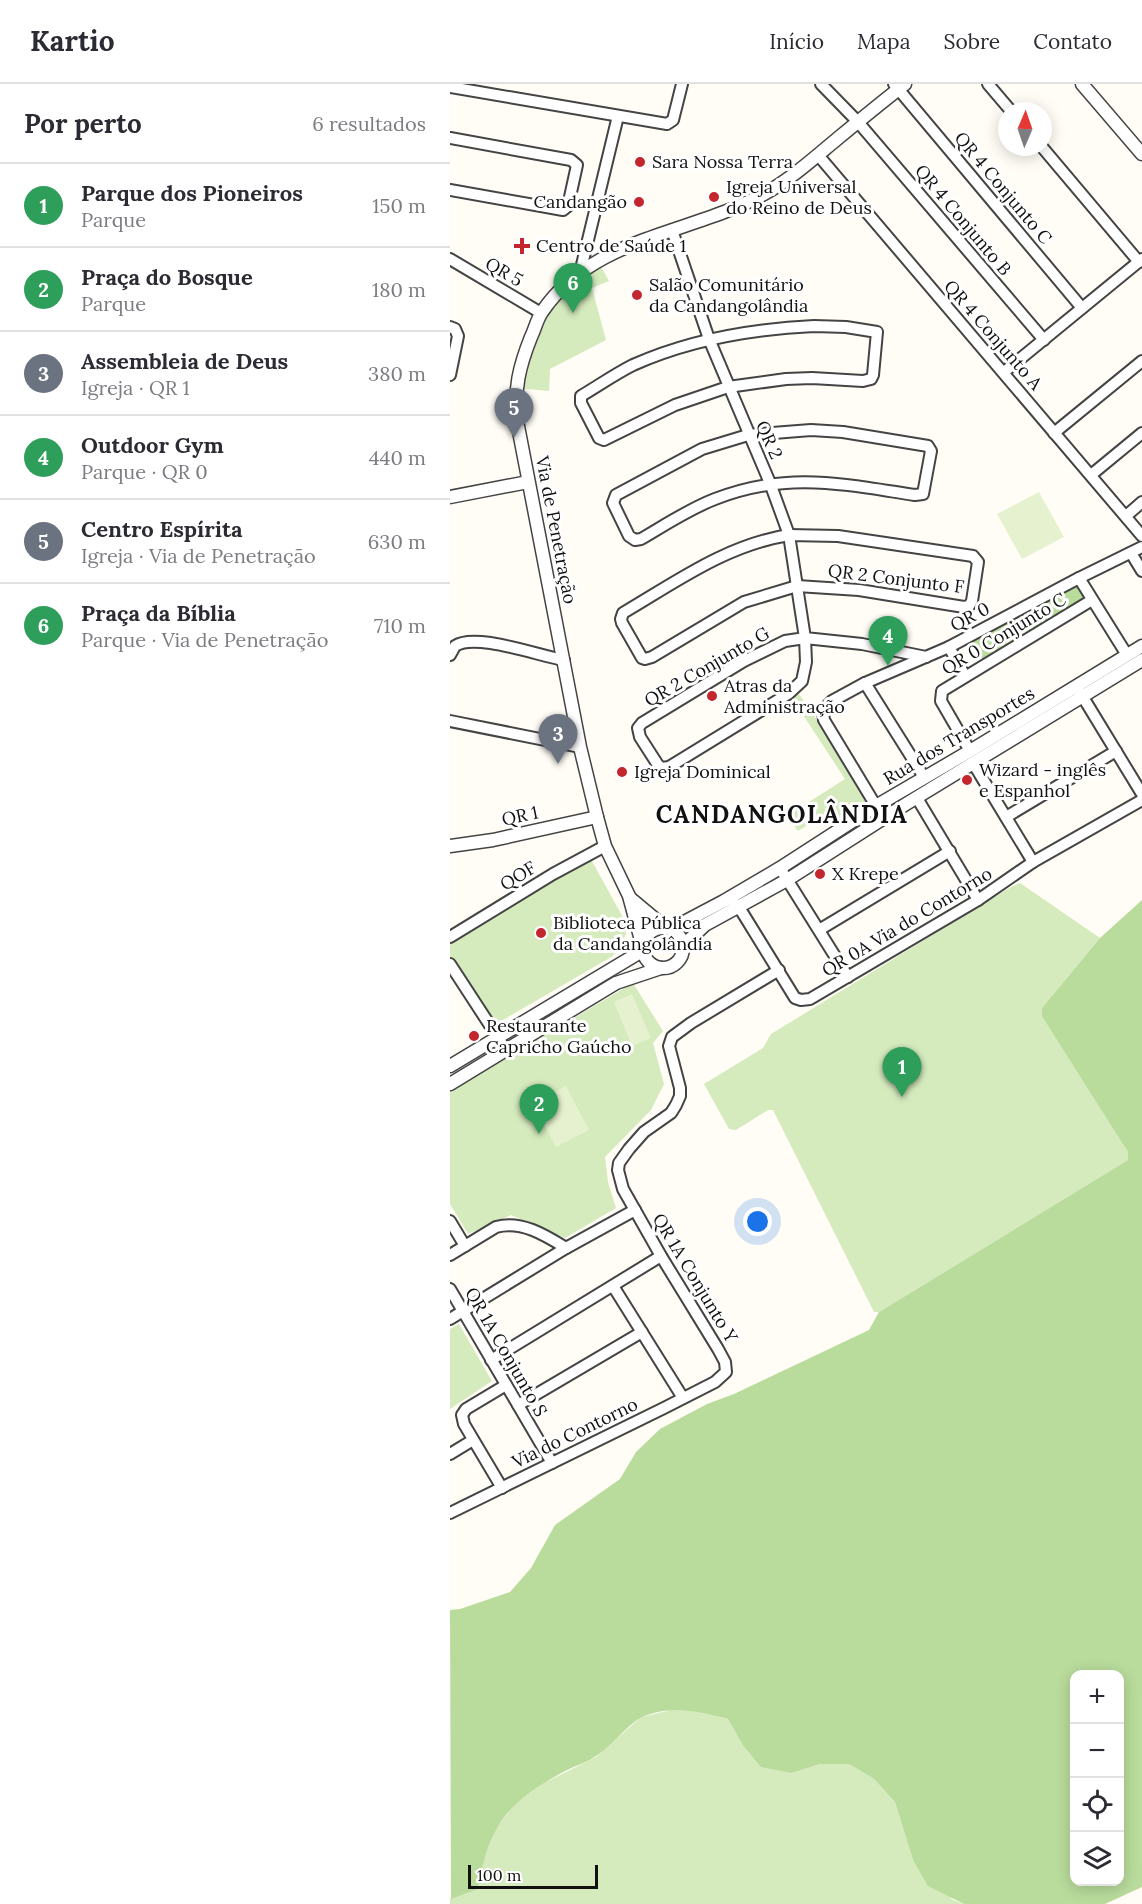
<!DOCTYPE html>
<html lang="pt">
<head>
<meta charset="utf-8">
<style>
	:root { --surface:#fff; --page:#f7f7f7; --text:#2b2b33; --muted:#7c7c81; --line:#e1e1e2; --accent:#c4262e }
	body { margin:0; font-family:Lora,serif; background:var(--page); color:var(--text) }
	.controls { position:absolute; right:18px; bottom:18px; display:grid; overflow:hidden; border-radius:12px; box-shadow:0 3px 15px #0003 }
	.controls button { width:54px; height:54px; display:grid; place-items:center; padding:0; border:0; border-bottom:2px solid var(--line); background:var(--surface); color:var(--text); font:30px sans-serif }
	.compass { position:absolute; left:548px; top:18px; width:54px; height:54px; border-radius:50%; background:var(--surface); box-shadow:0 3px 15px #0003; rotate:2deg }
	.scale { position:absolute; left:18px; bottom:15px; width:130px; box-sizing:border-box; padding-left:6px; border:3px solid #111; border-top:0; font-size:16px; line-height:21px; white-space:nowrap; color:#111; -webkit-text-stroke:4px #fff; paint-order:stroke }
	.you { position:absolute; left:308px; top:1138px; width:21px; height:21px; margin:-15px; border:4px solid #fff; border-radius:50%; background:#1a73e8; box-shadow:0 0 0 9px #1a73e833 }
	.badge { display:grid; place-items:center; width:39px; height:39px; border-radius:50%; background:var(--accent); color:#fff; font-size:20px; font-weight:700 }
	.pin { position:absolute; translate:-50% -50px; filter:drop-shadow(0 2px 3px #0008) }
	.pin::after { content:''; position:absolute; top:32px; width:21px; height:18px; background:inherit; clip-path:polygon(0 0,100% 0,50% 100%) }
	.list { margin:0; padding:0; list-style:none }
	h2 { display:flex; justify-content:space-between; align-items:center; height:78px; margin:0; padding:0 24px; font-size:26px }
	h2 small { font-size:20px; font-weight:400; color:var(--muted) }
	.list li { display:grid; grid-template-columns:39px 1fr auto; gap:18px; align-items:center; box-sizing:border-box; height:84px; padding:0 24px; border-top:2px solid var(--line) }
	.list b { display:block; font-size:22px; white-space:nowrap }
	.list p { margin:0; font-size:20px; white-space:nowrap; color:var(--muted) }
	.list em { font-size:20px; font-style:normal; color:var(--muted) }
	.icon { flex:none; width:33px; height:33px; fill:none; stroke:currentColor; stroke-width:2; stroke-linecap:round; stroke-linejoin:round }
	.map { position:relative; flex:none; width:692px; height:1820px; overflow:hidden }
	header { display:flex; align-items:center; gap:36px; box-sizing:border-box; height:84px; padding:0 30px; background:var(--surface); border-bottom:2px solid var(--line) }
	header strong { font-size:28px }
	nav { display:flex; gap:33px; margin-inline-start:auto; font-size:21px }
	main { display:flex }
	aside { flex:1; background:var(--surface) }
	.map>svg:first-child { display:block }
	.green { fill:#d5ebbd }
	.forest { fill:#b9dc9c; fill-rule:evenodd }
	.pitch { fill:#e6f2cf }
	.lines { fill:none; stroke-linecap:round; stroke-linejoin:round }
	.minor-casing { stroke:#444; stroke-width:14 }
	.tertiary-casing { stroke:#444; stroke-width:15 }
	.minor { stroke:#fff; stroke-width:10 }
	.tertiary { stroke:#fff; stroke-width:12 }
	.poi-dot { fill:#c4262e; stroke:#fff; stroke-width:2 }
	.labels { text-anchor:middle; stroke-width:6; stroke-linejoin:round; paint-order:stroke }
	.poi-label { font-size:18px; fill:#111; stroke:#fff; text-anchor:start }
	.street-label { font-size:18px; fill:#111; stroke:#fff }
	.district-label { font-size:24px; font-weight:bold; letter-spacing:1.5px; fill:#111; stroke:#fff }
</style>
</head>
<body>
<header>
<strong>Kartio</strong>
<nav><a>Início</a><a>Mapa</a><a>Sobre</a><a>Contato</a></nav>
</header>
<main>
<aside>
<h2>Por perto<small>6 resultados</small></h2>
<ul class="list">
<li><span class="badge" style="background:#2e9e5b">1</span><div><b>Parque dos Pioneiros</b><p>Parque</p></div><em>150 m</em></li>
<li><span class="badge" style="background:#2e9e5b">2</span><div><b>Praça do Bosque</b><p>Parque</p></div><em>180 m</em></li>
<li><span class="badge" style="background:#6b7280">3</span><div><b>Assembleia de Deus</b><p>Igreja · QR 1</p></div><em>380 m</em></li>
<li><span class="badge" style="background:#2e9e5b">4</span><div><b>Outdoor Gym</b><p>Parque · QR 0</p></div><em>440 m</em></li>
<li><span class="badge" style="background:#6b7280">5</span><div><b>Centro Espírita</b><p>Igreja · Via de Penetração</p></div><em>630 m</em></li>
<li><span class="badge" style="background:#2e9e5b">6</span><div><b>Praça da Bíblia</b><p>Parque · Via de Penetração</p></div><em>710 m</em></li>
</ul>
</aside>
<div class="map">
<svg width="692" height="1820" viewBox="0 0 692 1820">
	<rect width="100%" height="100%" fill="#fffdf5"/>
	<g class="green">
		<polygon points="149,179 159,197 142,204 156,256 100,285 99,307 67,304 84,248 110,210"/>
		<polygon points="349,610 403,688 417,712 414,724 383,743 374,731 348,747 337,732 395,695 342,614"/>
		<polygon points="138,770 175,837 176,850 163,872 39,944 0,884 0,856"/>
		<polygon points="570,799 650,854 592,924 678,1068 678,1076 429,1228 424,1228 323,1026 318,1026 286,1046 279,1045 254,1000 313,964 321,950 561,803"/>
		<polygon points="183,899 213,947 203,959 214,1000 201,1026 155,1073 158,1098 166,1124 115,1154 61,1131 18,1150 0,1120 0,1007"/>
		<polygon points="9,1240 42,1297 0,1325 0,1245"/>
		<polygon points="221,1626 250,1627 278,1635 292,1660 342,1689 370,1680 399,1680 424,1695 445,1718 463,1776 503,1816 514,1820 0,1820 0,1814 28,1805 33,1776 45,1746 64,1721 90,1701 146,1673 191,1633"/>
	</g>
	<g class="forest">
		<polygon points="626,498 636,514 534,578 522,557"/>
		<path d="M692,816V1803L655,1820H514L478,1802L463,1776L445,1718L424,1695L399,1680H370L342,1689L311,1683L292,1660L278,1635C250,1627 219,1621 192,1633C178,1640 161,1663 146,1672C138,1678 127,1681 117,1686C59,1717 39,1739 28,1805L1,1815L0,1526L10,1525L60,1508L81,1484L105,1441L170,1395L186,1368L210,1345L257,1320L284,1310L419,1246L429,1228L678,1076V1068L592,932V924L650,854ZM624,1590H670V1798H624Z"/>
	</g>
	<g class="pitch">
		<polygon points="589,408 614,453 572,475 547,430"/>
		<polygon points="182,910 201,954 182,962 164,918"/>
		<polygon points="116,1002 139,1046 106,1063 83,1019"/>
	</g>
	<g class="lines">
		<defs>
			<g id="minor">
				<polyline points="371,0 408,38 594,256"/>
				<polyline points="444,0 632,224"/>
				<polyline points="538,0 561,27"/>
				<polyline points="0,3 217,40 223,36 232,0"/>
				<polyline points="0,54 121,76 127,81 118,122 113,126 0,106"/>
				<polyline points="592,63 689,178"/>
				<polyline points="368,71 692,452"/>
				<polyline points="222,146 259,255 320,399 339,451 355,554 356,578 352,597 338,610 219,683 212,684 208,681 190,653 188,644 192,639 294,577 335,557 355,554 412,560 476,573"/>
				<polyline points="0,175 91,229"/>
				<polyline points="130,189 168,32"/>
				<path d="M364,242L396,243L427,248L423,291L421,295L413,297L362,294L336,295L278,303L225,321L154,356L149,354L131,319V312C148,302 165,290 183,281C241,255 301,245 364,242Z"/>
				<polyline points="0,243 5,245 8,252 0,291"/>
				<polyline points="554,288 692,175"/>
				<path d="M361,346L393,348L478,362L481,367L473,410L465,411C392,400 337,387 265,415C239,425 215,441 191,455L185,456L179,452L163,419L166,411L252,365L298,351Z"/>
				<polyline points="604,349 692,277"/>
				<polyline points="641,391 692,349"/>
				<polyline points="676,432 692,418"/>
				<path d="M339,451L388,452L523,472L528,478L522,517L519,522L514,523L409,506L347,502L294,518L202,573L195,575L192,574L172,539L171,535L173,529C226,498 276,461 339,451Z"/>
				<polyline points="681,469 692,487"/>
				<polyline points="629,494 677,571"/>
				<polyline points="499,563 515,592"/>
				<path d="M0,571L5,562C25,548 89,572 114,576"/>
				<polyline points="415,599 474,693"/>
				<polyline points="628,605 692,710"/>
				<polyline points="0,637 130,663"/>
				<polyline points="520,667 491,617 492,607 642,516"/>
				<polyline points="523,679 583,778"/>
				<polyline points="467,714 528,816"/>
				<polyline points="426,722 374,636 373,628 375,624 382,617 415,599 499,563 629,494 692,463"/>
				<polyline points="556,733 666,667"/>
				<polyline points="333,789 398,893"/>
				<polyline points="283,817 292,828 345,914 351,916 360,915 528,816 583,778 692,716"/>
				<polyline points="369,846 500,767"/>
				<polyline points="0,853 103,790 155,762"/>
				<polyline points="0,880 56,966"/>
				<polyline points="0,1137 15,1162"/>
				<path d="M0,1171L46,1143C71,1136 95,1151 116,1164"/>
				<polyline points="163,1202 233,1314"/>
				<polyline points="0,1205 102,1379"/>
				<polyline points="0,1235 116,1164 185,1126"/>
				<polyline points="41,1276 211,1172"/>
				<polyline points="68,1321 192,1248"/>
				<polyline points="0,1370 23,1356"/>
				<polyline points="52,1404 14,1340 12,1331 16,1325 56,1301"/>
				<polyline points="0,1429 214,1324 265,1298 276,1288 275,1278 268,1265 211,1172 173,1105 168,1086 169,1079 179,1065 194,1048 221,1029 226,1021 230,1012 230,1004 219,962 222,953 241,939 329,886"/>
			</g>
			<g id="tertiary">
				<polyline points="632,0 692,70"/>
				<polyline points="0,413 78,398"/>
				<polyline points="0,762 43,756 147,733"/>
				<polyline points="180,814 216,844"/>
				<circle cx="213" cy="864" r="20"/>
				<polyline points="221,845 274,817 330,784 426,722 520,667 692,562"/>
				<path d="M192,860L179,812L155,762L147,733L130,663L67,337C64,305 69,283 81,253C85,245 87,235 92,228C142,153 241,150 314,110C341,95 364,74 387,55C410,36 432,18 455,0"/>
				<polyline points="233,866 238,857 255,841 337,796 456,720 692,576"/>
				<polyline points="0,982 192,867"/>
				<polyline points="0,1000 166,899 211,884"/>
			</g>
		</defs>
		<use href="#minor" class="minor-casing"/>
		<use href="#tertiary" class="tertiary-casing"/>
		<use href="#minor" class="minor"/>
		<use href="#tertiary" class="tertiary"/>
	</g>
	<g class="poi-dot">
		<circle cx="190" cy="78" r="6"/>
		<circle cx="264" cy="113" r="6"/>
		<circle cx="189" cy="118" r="6"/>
		<path d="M69 153h6v6h6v6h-6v6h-6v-6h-6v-6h6z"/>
		<circle cx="187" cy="211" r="6"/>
		<circle cx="262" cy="612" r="6"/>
		<circle cx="172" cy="688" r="6"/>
		<circle cx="517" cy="696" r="6"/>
		<circle cx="370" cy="790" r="6"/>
		<circle cx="91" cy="849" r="6"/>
		<circle cx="24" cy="952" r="6"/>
	</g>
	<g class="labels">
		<g class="poi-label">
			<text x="202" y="84">Sara Nossa Terra</text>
			<text x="276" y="109">Igreja Universal<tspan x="276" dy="21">do Reino de Deus</tspan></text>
			<text x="177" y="124" text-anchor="end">Candangão</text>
			<text x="86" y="168">Centro de Saúde 1</text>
			<text x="199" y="207">Salão Comunitário<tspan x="199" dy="21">da Candangolândia</tspan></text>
			<text x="274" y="608">Atras da<tspan x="274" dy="21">Administração</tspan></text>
			<text x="529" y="692">Wizard - inglês<tspan x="529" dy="21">e Espanhol</tspan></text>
			<text x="184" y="694">Igreja Dominical</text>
			<text x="382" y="796">X Krepe</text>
			<text x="103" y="845">Biblioteca Pública<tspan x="103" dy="21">da Candangolândia</tspan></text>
			<text x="36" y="948">Restaurante<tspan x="36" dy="21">Capricho Gaúcho</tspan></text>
		</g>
		<g class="street-label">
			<text transform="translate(553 104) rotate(50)" y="6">QR 4 Conjunto C</text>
			<text transform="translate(513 136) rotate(50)" y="6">QR 4 Conjunto B</text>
			<text transform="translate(54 188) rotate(30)" y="6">QR 5</text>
			<text transform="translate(543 251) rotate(49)" y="6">QR 4 Conjunto A</text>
			<text transform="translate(319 356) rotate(66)" y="6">QR 2</text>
			<text transform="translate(106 446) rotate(79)" y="6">Via de Penetração</text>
			<text transform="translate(446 495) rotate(7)" y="6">QR 2 Conjunto F</text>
			<text transform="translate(520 533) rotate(-28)" y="6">QR 0</text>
			<text transform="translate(554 550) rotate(-31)" y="6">QR 0 Conjunto C</text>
			<text transform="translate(257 583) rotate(-30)" y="6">QR 2 Conjunto G</text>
			<text transform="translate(509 652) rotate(-31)" y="6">Rua dos Transportes</text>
			<text transform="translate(70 732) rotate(-12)" y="6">QR 1</text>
			<text transform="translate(68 792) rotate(-32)" y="6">QOF</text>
			<text transform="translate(457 838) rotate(-31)" y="6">QR 0A Via do Contorno</text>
			<text transform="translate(245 1194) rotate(59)" y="6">QR 1A Conjunto Y</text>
			<text transform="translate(56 1268) rotate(60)" y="6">QR 1A Conjunto S</text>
			<text transform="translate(125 1349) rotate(-26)" y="6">Via do Contorno</text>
		</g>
		<g class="district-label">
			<text x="332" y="739">CANDANGOLÂNDIA</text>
		</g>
	</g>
</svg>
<div class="controls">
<button>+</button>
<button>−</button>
<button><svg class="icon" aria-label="locate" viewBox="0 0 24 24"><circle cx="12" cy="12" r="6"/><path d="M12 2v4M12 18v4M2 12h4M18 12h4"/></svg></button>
<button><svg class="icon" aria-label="layers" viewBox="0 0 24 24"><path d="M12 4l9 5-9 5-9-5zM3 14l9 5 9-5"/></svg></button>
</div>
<svg class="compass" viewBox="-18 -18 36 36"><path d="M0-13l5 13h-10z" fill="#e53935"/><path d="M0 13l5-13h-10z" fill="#7c7c81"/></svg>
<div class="scale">100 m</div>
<div class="you"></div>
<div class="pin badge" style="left:452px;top:1013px;background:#2e9e5b">1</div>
<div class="pin badge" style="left:89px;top:1050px;background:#2e9e5b">2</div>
<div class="pin badge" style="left:108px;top:680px;background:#6b7280">3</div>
<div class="pin badge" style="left:438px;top:582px;background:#2e9e5b">4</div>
<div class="pin badge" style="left:64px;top:354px;background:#6b7280">5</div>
<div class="pin badge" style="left:123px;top:229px;background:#2e9e5b">6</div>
</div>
</main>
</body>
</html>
